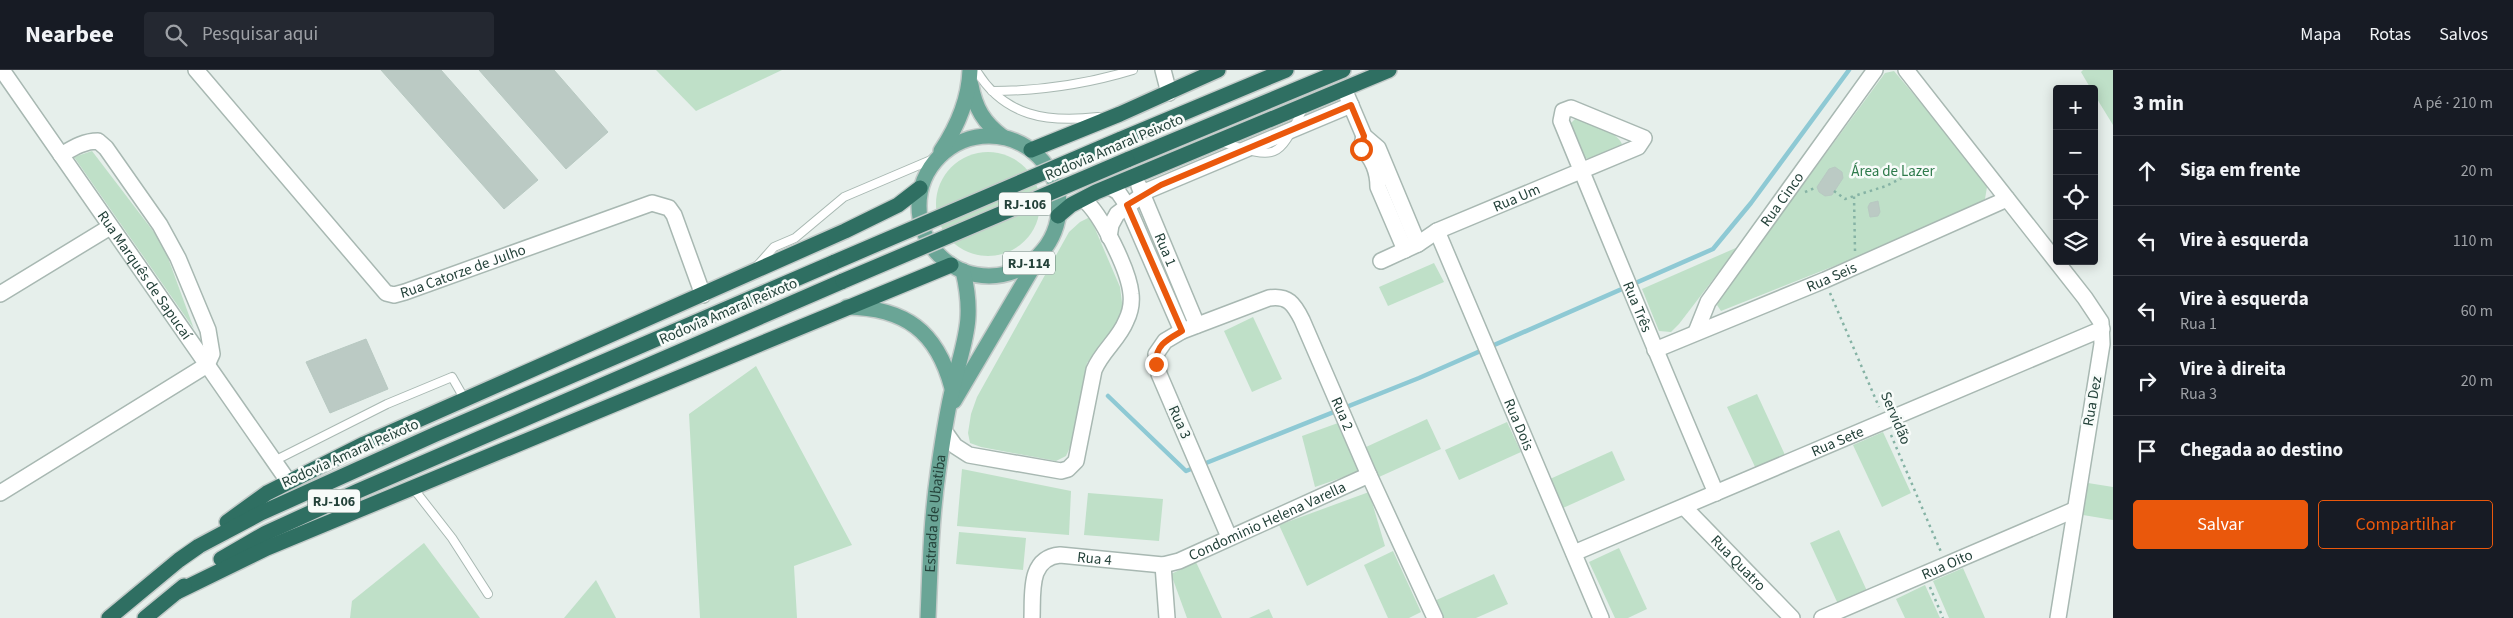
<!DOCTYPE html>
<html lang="pt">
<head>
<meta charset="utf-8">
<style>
	:root { --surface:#171b24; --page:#242831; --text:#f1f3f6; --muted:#9ea1a6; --line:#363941; --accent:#ea580c }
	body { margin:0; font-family:"Source Sans 3",sans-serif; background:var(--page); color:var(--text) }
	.controls { position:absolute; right:15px; top:15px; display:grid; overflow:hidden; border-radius:5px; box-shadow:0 2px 12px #0003 }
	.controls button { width:45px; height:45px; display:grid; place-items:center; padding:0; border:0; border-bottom:1px solid var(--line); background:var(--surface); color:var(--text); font:25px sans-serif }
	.stop { position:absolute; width:15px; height:15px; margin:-11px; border:4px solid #ea580c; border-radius:50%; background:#fff }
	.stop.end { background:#ea580c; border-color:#fff; box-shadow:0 1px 5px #0008 }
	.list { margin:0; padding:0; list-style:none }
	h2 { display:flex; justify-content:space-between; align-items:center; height:65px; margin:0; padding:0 20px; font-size:21px }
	h2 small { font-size:16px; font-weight:400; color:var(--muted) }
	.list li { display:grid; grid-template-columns:32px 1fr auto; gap:15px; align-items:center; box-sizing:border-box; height:70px; padding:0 20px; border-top:1px solid var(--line) }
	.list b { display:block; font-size:19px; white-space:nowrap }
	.list p { margin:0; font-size:16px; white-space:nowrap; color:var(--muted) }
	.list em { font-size:16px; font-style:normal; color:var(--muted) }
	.actions { display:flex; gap:10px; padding:15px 20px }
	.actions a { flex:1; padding:11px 0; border:1px solid var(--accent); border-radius:5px; text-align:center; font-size:18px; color:var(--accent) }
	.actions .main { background:var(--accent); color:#fff }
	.icon { flex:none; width:28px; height:28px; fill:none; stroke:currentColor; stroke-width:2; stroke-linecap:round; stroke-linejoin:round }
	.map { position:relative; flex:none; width:2113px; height:548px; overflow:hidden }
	header { display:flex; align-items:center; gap:30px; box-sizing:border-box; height:70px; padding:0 25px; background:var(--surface); border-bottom:1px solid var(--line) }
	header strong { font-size:24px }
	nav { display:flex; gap:28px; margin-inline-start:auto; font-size:18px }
	.search { width:350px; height:45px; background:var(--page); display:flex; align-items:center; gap:12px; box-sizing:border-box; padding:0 18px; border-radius:5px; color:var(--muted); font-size:19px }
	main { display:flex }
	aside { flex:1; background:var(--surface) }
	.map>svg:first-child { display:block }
	.green { fill:#bfe0c8 }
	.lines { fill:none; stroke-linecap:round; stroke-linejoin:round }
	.stream { stroke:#8ec9d4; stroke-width:4.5 }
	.building { fill:#bbcac4; stroke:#b8c9c2 }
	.lane-casing { stroke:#a8b8b2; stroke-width:10 }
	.street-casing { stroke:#a8b8b2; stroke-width:18 }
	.primary-casing { stroke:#c2cac8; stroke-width:18 }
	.highway-casing { stroke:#c2cac8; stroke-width:18 }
	.path { stroke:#86b3a5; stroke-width:2.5; stroke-dasharray:2.5 4; stroke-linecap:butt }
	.lane { stroke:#fff; stroke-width:8 }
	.street { stroke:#fff; stroke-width:15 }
	.primary { stroke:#6aa596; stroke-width:15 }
	.highway { stroke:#2f6f62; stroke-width:15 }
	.highway-bridge-casing { stroke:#c2cac8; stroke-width:18; stroke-linecap:butt }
	.highway-bridge { stroke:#2f6f62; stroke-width:15 }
	.route { stroke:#ea580c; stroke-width:6 }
	.labels { text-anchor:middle; stroke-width:5; stroke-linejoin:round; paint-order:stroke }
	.shield { fill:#f7fbf9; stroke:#637a73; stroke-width:1 }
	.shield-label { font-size:14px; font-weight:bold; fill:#24423a }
	.street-label { font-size:15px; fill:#24423a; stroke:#f7fbf9 }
	.park-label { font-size:15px; fill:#2d7a4b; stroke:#f7fbf9 }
</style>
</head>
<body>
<header>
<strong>Nearbee</strong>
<div class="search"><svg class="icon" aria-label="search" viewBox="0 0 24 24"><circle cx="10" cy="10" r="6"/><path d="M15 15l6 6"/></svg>Pesquisar aqui</div>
<nav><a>Mapa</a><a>Rotas</a><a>Salvos</a></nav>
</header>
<main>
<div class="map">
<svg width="2113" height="548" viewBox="0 0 2113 548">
	<rect width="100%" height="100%" fill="#e6efeb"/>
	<g class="green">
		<polygon points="656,0 782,0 696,41"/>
		<polygon points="2083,0 2113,0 2113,55 2094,24 2094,19 2091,19 2081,2"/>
		<polygon points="1894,1 1977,99 1987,117 1985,129 1968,140 1862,185 1721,241 1717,235 1721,226 1885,3"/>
		<path d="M1575,49C1587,49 1617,62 1622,74C1615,81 1593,91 1584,88L1569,55Z"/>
		<polygon points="92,81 163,174 194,259 74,87"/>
		<circle cx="988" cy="134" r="52"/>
		<polygon points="1090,147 1120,217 1123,240 1117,254 1087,293 1071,375 1066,386 1056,391 981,377 970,373 968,363 971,344 977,327 1069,162 1080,152"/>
		<polygon points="1738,177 1679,254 1671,262 1659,261 1642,219"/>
		<polygon points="1434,193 1444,212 1388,236 1379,217"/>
		<polygon points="1253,247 1282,309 1252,322 1224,261"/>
		<polygon points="756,296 852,475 794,496 797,548 700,548 689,344"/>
		<polygon points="1757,324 1785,385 1756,399 1727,337"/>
		<polygon points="1427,349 1441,379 1379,407 1366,377"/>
		<polygon points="1507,352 1521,382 1459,410 1445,380"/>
		<polygon points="1338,353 1361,401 1315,417 1302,366"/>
		<polygon points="1883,362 1911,423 1882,437 1853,375"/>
		<polygon points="1612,381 1625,410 1563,438 1550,409"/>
		<polygon points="962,399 1071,421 1069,465 957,456"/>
		<polygon points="2088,413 2113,417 2113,450 2083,445"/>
		<polygon points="1369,422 1385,476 1307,516 1279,455"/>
		<polygon points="1088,423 1163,429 1159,471 1084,465"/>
		<polygon points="1839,460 1867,521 1838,534 1810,473"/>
		<polygon points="959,462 1026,468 1023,500 956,494"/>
		<polygon points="424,473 480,548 350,548 352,531"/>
		<polygon points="1619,478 1647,539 1628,548 1615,548 1589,492"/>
		<polygon points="1393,481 1421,542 1409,548 1388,548 1364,495"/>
		<polygon points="1196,492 1222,548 1187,548 1171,504"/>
		<polygon points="1963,498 1985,548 1949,548 1933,511"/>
		<polygon points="1494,504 1508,534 1476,548 1440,548 1432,532"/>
		<polygon points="596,510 616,548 564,548"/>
		<polygon points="1925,515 1940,548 1905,548 1896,529"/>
		<polygon points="1269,539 1273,548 1249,548"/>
	</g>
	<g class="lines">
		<polyline class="stream" points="1108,326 1186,401 1419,308 1713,179 1751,133 1849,0"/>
	</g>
	<g class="building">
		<polygon points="381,0 441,0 538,110 504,139"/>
		<polygon points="479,0 554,0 608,62 566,99"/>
		<polygon points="1835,97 1842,102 1843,108 1832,125 1825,126 1819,122 1817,117 1829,99"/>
		<polygon points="1878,131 1880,142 1878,146 1870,147 1868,137 1870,133"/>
		<polygon points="366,269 388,319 330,343 306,292"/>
	</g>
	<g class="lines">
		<defs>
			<g id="lane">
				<path d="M976,0C1004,47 1048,53 1098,47"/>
				<path d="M992,21C1040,21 1087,14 1133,0"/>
				<path d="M1221,72C1279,90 1277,90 1304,37"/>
				<polyline points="758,195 774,177 795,168 844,127 938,87"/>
				<polyline points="274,391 387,334 452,307 464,328"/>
				<polyline points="413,418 452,468 488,524"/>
			</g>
			<g id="street">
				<path id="s1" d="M2,0L288,411"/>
				<path id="s2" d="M196,0L386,223L394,225L405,222L652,133L669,138L674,145L703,225"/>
				<polyline points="1163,0 1169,23"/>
				<polyline points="1906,0 2085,228 2101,252 2102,274 2058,548"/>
				<polyline points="1347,26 1364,66 1378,78 1418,174"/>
				<path d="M1364,66L1361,79C1373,87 1378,103 1378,117L1405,180"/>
				<path id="s3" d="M1139,116L1197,255"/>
				<polyline points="1110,117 1118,122 1127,135 1182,261"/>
				<path id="s4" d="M1437,161L1601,548"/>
				<polyline points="1109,167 1111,155 1117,144 1149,120 1351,35"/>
				<path id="s5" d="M1381,191L1418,174L1437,161L1638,77L1644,68L1571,38L1563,41L1561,51C1612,175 1663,299 1716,423"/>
				<polyline points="0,224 110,157"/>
				<path id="s6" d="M1696,262L1708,232L1875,0"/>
				<path id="s7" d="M1655,280L1825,210L2007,129"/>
				<path d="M945,362L955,376L969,385L1061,401L1068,399L1076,391L1094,300C1102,281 1119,269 1126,251C1130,243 1132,233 1131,224C1129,201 1101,143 1083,129"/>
				<path d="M0,423L207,295L212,284L208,260L178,188L160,155L106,78L98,71C84,71 73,78 61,85"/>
				<path id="s8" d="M1684,437L1792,548"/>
				<path id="s9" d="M1229,467L1159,304L1156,284L1165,271L1182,261L1269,228C1288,225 1294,234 1302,250L1369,405L1435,548"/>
				<path id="s10" d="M1574,483L2102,259"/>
				<polyline points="1163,495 1167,548"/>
				<path id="s11" d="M1032,548C1033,523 1028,488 1060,485L1163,495L1179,491L1369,405"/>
				<path id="s12" d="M1822,548L2074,440"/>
			</g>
			<g id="primary">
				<path d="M971,15C975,38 984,53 1003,67"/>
				<circle cx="989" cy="136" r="70"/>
				<path d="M941,81C957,57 969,30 970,0"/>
				<path d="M847,237C905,238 937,261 952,318"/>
				<polyline points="954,331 1039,187"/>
				<path id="s13" d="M928,548C930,500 931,451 938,403C942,375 946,345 953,317C964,269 975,251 963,201"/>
			</g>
			<g id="highway">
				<polyline points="1119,70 1286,0"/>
				<polyline points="1031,80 1120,44 1218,0"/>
				<polyline points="1127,90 1343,0"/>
				<polyline points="1058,146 1071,135 1096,122 1389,0"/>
				<polyline points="227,452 267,423 364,374 845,161 898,135 920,118"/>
				<polyline points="221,489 266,463 358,421 843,211"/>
				<polyline points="177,522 267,478 951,195"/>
				<polyline points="109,548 179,490 199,476 261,443 436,364 835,192"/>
				<polyline points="145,548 184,516"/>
			</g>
		</defs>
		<use href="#lane" class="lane-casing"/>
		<use href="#street" class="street-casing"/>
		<use href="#primary" class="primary-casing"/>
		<use href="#highway" class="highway-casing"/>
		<g class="path">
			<polyline points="1834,121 1845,129 1854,126"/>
			<polyline points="1805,122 1817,117"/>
			<polyline points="1855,181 1854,126 1886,116 1904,107"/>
			<polyline points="1830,223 1879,337"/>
			<polyline points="1891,365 1941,482"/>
			<polyline points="1930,517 1943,548"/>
		</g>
		<use href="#lane" class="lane"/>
		<use href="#street" class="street"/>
		<use href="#primary" class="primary"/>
		<use href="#highway" class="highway"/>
		<defs>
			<g id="highway-bridge">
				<polyline points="835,192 1119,70"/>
				<polyline points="843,211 1127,90"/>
			</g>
		</defs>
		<use href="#highway-bridge" class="highway-bridge-casing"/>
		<use href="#highway-bridge" class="highway-bridge"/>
	</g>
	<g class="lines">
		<path class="route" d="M1156,294C1155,275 1168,269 1182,261L1127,135L1161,115L1351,35L1364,66L1361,79"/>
	</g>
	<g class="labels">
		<g class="shield">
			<rect x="999" y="122.5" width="52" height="23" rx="4"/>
			<rect x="1003" y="181.5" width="52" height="23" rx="4"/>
			<rect x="308" y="419.5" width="52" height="23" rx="4"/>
		</g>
		<g class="shield-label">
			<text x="1025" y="139">RJ-106</text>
			<text x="1029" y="198">RJ-114</text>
			<text x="334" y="436">RJ-106</text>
		</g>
		<g class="street-label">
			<text transform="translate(1114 77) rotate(-23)" y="5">Rodovia Amaral Peixoto</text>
			<text dy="5" stroke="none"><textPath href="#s5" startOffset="150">Rua Um</textPath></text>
			<text dy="5" stroke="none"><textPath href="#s6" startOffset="159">Rua Cinco</textPath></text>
			<text dy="5" stroke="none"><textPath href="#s3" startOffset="69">Rua 1</textPath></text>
			<text dy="5" stroke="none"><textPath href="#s2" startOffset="374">Rua Catorze de Julho</textPath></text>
			<text dy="5" stroke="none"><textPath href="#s1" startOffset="250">Rua Marquês de Sapucaí</textPath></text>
			<text dy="5" stroke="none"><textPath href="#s7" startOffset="191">Rua Seis</textPath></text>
			<text dy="5" stroke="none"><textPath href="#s5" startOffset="591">Rua Três</textPath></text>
			<text transform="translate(728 241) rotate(-23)" y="5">Rodovia Amaral Peixoto</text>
			<text transform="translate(2092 331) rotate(-80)" y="5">Rua Dez</text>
			<text dy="5" stroke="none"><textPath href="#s9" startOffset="472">Rua 2</textPath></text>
			<text transform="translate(1896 348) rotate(67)" y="5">Servidão</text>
			<text transform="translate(1180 352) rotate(66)" y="5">Rua 3</text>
			<text dy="5" stroke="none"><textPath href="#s4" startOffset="210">Rua Dois</textPath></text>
			<text dy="5" stroke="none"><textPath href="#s10" startOffset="286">Rua Sete</textPath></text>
			<text transform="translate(350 383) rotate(-24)" y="5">Rodovia Amaral Peixoto</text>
			<text dy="5" stroke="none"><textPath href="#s13" startOffset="105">Estrada de Ubatiba</textPath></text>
			<text dy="5" stroke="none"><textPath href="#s11" startOffset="294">Condominio Helena Varella</textPath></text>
			<text dy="5" stroke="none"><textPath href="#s11" startOffset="112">Rua 4</textPath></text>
			<text dy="5" stroke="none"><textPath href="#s8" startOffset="78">Rua Quatro</textPath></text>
			<text dy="5" stroke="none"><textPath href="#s12" startOffset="136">Rua Oito</textPath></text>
		</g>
		<g class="park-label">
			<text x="1893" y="106">Área de Lazer</text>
		</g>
	</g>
</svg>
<div class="controls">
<button>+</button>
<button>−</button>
<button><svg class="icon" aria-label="locate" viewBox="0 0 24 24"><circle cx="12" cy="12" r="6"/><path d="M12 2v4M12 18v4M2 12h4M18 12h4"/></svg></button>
<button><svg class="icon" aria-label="layers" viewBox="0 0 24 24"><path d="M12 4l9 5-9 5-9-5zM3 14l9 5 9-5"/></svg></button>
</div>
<div class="stop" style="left:1361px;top:79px"></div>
<div class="stop end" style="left:1156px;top:294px"></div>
</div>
<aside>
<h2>3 min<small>A pé · 210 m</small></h2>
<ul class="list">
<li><svg class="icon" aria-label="ahead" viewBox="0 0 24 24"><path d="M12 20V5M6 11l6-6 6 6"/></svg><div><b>Siga em frente</b></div><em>20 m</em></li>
<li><svg class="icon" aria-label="left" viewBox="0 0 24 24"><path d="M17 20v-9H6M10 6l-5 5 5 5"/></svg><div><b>Vire à esquerda</b></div><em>110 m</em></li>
<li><svg class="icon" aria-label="left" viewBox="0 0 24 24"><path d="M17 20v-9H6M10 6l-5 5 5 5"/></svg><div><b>Vire à esquerda</b><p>Rua 1</p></div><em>60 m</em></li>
<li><svg class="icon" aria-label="right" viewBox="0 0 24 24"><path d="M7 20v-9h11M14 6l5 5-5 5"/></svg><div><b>Vire à direita</b><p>Rua 3</p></div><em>20 m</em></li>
<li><svg class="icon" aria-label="arrive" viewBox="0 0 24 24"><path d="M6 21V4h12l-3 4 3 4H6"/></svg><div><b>Chegada ao destino</b></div></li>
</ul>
<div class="actions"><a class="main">Salvar</a><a>Compartilhar</a></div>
</aside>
</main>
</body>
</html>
